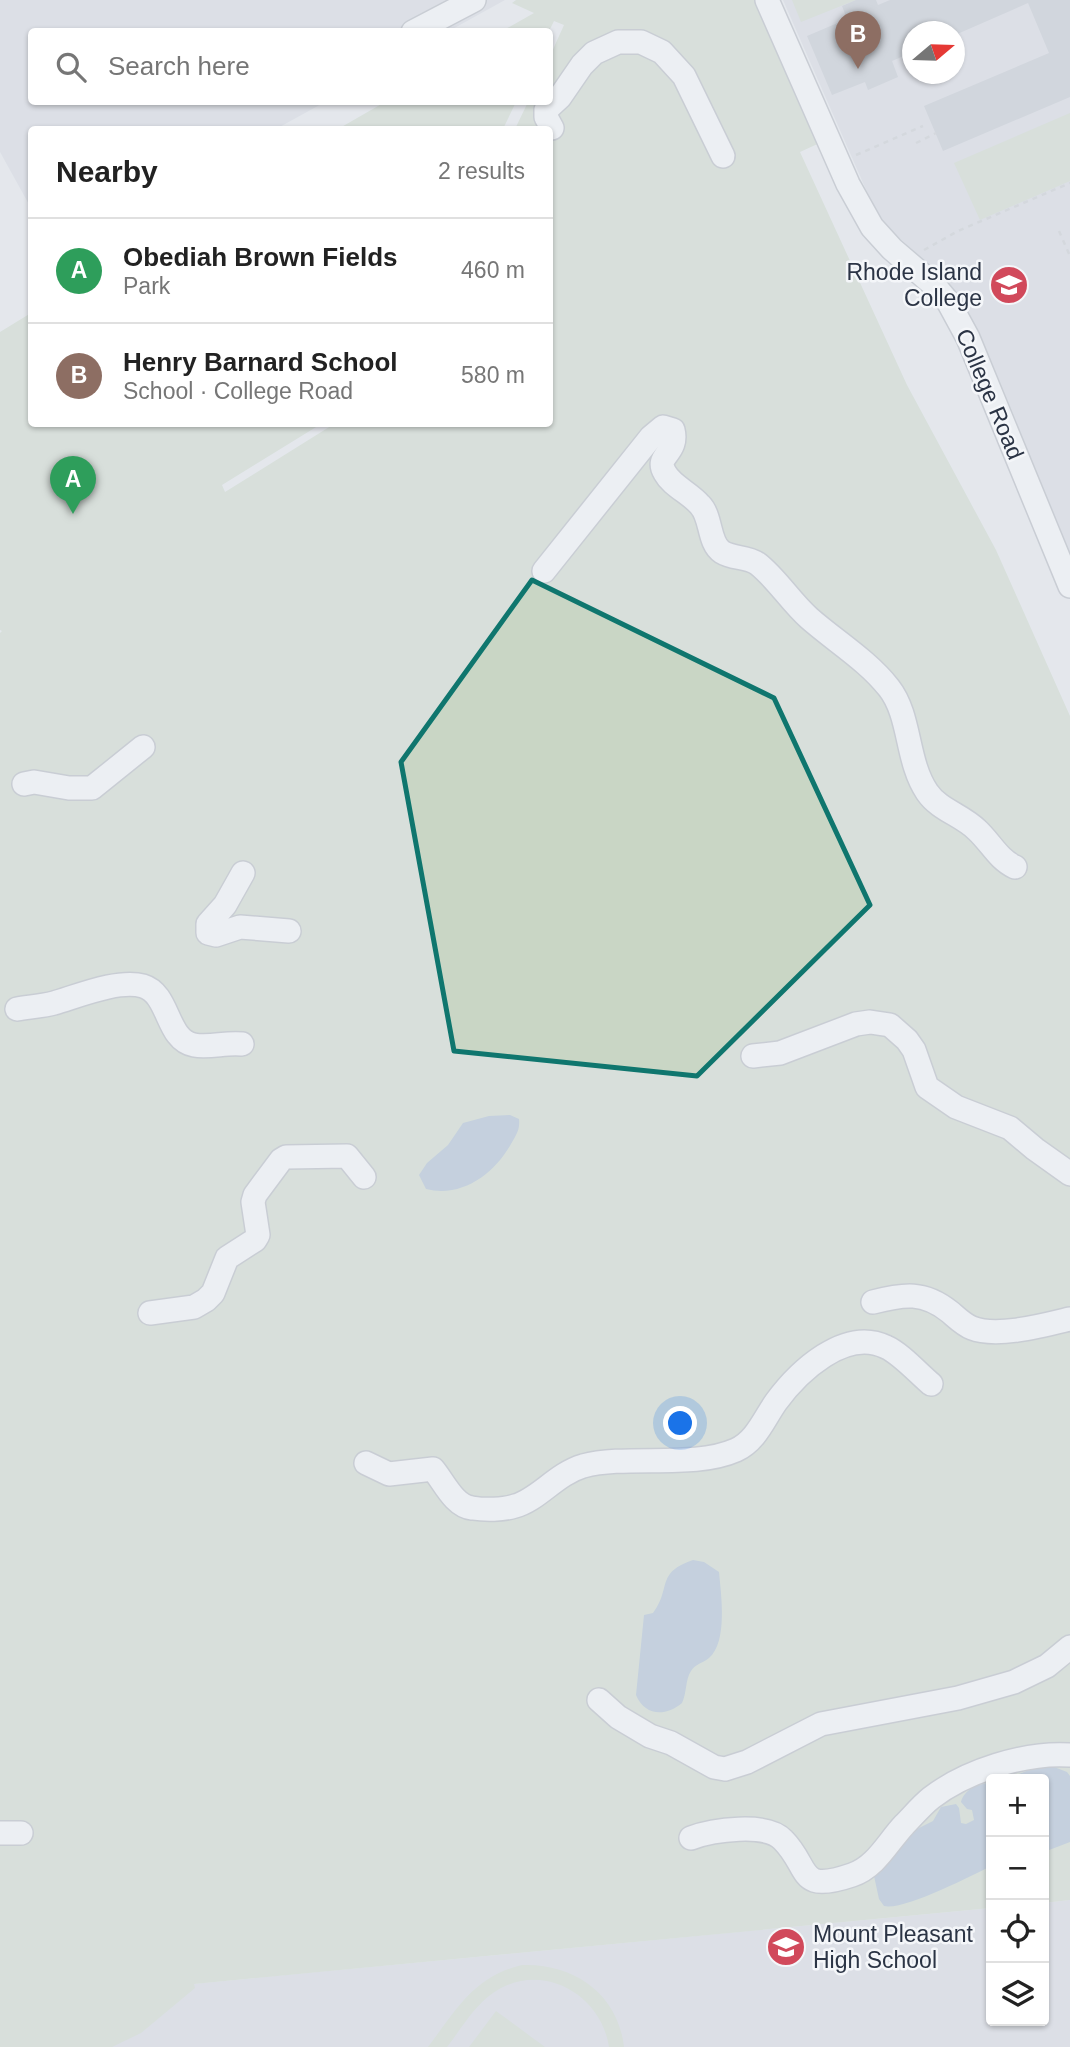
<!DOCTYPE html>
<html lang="en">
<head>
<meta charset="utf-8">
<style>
	:root { --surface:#fff; --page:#f2f2f2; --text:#222; --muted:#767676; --line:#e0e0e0; --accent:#111827 }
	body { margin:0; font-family:Helvetica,sans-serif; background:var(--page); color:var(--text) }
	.controls { position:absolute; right:21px; bottom:21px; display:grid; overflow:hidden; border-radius:7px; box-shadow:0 2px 5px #0004 }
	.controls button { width:63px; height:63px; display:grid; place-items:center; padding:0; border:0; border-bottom:2px solid var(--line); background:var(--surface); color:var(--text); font:35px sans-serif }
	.compass { position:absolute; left:902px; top:21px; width:63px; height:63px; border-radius:50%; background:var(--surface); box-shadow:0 2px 5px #0004; rotate:71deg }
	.you { position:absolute; left:681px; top:1424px; width:24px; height:24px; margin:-18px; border:5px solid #fff; border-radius:50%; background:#1a73e8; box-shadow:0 0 0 10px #1a73e833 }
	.badge { display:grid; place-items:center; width:46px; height:46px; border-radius:50%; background:var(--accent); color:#fff; font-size:23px; font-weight:700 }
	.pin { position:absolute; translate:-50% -58px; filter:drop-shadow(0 2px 4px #0008) }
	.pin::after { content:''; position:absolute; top:37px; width:24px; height:21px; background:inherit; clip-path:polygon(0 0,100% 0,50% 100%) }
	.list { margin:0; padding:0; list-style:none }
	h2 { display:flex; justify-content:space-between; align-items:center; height:91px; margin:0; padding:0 28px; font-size:30px }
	h2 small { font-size:23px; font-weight:400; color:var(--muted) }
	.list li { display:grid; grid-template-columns:46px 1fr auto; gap:21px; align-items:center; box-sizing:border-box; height:105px; padding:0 28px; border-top:2px solid var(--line) }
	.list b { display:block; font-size:26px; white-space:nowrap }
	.list p { margin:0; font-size:23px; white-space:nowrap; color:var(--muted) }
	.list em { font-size:23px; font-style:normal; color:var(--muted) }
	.icon { flex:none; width:38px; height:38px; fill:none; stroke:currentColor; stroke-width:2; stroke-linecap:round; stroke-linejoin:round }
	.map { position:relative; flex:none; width:1070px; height:2047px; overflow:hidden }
	.search { position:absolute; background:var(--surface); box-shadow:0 2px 5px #0004; left:28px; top:28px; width:525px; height:77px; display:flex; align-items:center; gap:18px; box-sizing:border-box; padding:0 24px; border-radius:7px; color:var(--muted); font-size:26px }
	.panel { position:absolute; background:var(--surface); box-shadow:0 2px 5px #0004; left:28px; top:126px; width:525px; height:301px; border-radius:7px }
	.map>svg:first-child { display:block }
	.built { fill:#d2d6de; fill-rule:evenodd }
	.green { fill:#c9d6c5 }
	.water { fill:#9fb4cc }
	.building { fill:#bbc0ca }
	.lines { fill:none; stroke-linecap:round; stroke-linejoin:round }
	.minor-casing { stroke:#a9aeb7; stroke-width:26 }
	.path { stroke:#c2c5cb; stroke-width:2.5; stroke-dasharray:5 5; stroke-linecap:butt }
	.minor { stroke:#f7f8fa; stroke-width:23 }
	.marked { fill:none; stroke:#0f766e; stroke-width:5; stroke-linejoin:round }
	.labels { text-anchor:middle; stroke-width:5; stroke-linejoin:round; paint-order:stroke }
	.poi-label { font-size:23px; fill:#2b3445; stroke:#f4f6f9; text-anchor:end }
	.street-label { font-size:23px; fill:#2b3445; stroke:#f4f6f9 }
</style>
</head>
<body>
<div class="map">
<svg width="1070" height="2047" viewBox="0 0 1070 2047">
	<rect width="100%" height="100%" fill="#e4e7ec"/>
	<g class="built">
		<polygon points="0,0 505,0 449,31 32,32 32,102 325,102 276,129 32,130 31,208 0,152"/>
		<path d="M783,0H1070V562L974,324L965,307L943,277L888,228L878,217ZM912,32H954V74H912Z"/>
		<polygon points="1070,1900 1070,2047 80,2047 171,1986 991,1908 991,2021 1044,2021 1044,1903"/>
	</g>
	<g class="green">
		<polygon points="516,0 760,0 824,141 800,152 907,385 996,550 1070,716 1070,1900 1044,1903 1044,1779 991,1779 991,1908 194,1984 195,1988 141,2033 112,2047 0,2047 0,633 2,631 0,630 0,332 31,313 32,424 321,424 222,485 225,492 334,424 550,424 550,130 515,129 528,102 550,102 550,56 564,25 554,21 549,31 502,31 534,13 512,3"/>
		<polygon points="792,0 856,0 801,22"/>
		<polygon points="385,102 516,102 503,129 338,129"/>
		<polygon points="1070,113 1070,181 980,220 954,163"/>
		<path d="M522,1965C574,1963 618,1994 624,2047H609C601,1993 540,1960 493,1993C474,2006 461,2029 447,2047H428C456,2010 474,1976 522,1965Z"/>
		<polygon points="496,2011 545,2047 469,2047"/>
	</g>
	<g class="water">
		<path d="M510,1115L519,1119C520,1129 517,1134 511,1144C494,1174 462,1198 426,1189L419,1175L427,1163L448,1145L463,1123L489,1116Z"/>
		<path d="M693,1560L704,1562L719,1572C721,1594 728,1642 709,1658C703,1663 695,1664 691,1671C685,1680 687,1693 682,1703C665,1717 645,1716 636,1695L644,1615L653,1613C672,1588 655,1573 693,1560Z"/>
		<polygon points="1049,1765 1067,1772 1070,1776 1070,1842 1044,1852 1044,1779 1007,1779 1039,1766"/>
		<path d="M991,1782V1866C971,1876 903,1911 884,1906L879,1899L874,1876L915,1830L933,1821L941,1807L956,1804L959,1808L961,1823L966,1824L974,1820L972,1810L967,1809L961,1802C965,1788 978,1785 991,1782Z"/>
	</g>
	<polygon class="building" points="856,0 876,0 878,5 890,0 1070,0 1070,97 943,151 924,106 1049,53 1028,3 955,35 955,32 913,32 913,52 892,61 898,77 868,90 865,82 832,95 807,36 847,19 842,6"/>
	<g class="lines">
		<defs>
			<g id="minor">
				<polyline points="767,0 848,184 872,227 892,249 934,285 949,303 968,338 1070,586"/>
				<polyline points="413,32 474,0"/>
				<polyline points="552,128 546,117 546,110 560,97 582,65 594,53 618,42 641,42 662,52 684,76 723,156"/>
				<path d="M544,571L651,437L663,427L673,430C679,454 654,455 665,473C672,486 690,493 700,505C712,517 708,543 722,552C733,559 747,556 758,564C777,579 790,601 809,618C835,641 867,660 889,688C911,716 906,761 927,792C939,810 962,815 977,830C991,843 998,859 1015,867"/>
				<polyline points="24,784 34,782 69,788 92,788 143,747"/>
				<polyline points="243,873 225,905 208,924 208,933 216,935 240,927 289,931"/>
				<path d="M17,1009C29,1007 42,1006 54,1003C78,996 119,979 143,986C170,994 166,1040 194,1045C210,1048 226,1042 242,1044"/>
				<polyline points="753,1056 780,1053 856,1024 870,1022 890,1025 907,1040 914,1050 927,1087 956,1107 1010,1128 1035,1149 1070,1174"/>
				<path d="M873,1302C904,1294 924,1291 950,1312C957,1318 964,1325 972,1328C997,1338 1045,1325 1070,1319"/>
				<polyline points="150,1313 194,1307 206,1300 213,1293 227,1258 255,1240 258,1235 253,1202 255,1195 281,1160 286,1157 347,1156 364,1177"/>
				<path d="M366,1463L389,1474L433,1469C444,1482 454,1506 472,1508C485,1510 503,1510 515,1506C538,1500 556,1474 583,1466C629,1454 693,1469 736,1450C756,1441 764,1419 776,1402C798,1372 845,1327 886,1347C900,1353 918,1373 931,1384"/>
				<polyline points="599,1700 618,1717 650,1736 671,1743 714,1767 725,1769 747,1762 821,1724 958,1698 1014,1682 1047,1666 1070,1647"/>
				<polyline points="0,1833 21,1833"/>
				<path d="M691,1838C712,1830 767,1822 783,1840C811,1868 796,1894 852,1875C876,1867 888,1842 904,1825C913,1816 921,1806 931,1798C966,1771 1025,1752 1070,1755"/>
			</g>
		</defs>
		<use href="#minor" class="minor-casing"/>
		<g class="path">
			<polyline points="916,143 936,133"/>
			<polyline points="856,155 923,126"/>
			<polyline points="1059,231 1070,256"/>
			<polyline points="924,250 958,231 1070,183"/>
		</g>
		<use href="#minor" class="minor"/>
	</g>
	<path d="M0 0H1070V2047H0ZM532,580L774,698L870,905L697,1076L454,1051L401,762Z" fill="#e4e7ec" fill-opacity=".55" fill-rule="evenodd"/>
	<path class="marked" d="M532,580L774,698L870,905L697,1076L454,1051L401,762Z"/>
	<defs>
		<symbol id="university-disc" viewBox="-11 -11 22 22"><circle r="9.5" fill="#d1495b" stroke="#f4f6f9"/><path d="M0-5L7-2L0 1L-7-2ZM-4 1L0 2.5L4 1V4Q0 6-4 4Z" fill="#fff"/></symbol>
		<symbol id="school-disc" viewBox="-11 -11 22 22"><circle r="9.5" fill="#d1495b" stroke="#f4f6f9"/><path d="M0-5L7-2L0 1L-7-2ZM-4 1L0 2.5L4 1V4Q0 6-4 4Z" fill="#fff"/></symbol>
	</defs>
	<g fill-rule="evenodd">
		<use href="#university-disc" x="987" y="263" width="44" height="44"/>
		<use href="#school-disc" x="764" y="1925" width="44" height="44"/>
	</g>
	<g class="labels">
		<g class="poi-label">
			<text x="982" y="280">Rhode Island<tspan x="982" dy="26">College</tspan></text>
			<text x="813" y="1942" text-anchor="start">Mount Pleasant<tspan x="813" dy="26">High School</tspan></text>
		</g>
		<g class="street-label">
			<text transform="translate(990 394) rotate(67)" y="8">College Road</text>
		</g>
	</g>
</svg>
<div class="controls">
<button>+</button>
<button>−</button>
<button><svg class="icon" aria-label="locate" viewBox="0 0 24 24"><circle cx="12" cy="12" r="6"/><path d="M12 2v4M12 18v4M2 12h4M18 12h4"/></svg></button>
<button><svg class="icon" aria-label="layers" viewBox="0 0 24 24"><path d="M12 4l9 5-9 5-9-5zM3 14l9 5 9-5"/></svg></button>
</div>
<svg class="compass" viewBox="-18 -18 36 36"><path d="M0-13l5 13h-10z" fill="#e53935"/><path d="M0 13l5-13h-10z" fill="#767676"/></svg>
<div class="you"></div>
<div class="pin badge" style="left:73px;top:514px;background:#2e9e5b">A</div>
<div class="pin badge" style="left:858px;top:69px;background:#8d6e63">B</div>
<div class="search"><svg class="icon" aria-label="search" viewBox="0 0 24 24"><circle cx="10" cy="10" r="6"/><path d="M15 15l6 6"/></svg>Search here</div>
<section class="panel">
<h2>Nearby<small>2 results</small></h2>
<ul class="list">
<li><span class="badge" style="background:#2e9e5b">A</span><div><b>Obediah Brown Fields</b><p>Park</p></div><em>460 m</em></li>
<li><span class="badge" style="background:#8d6e63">B</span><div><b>Henry Barnard School</b><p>School · College Road</p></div><em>580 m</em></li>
</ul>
</section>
</div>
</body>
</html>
